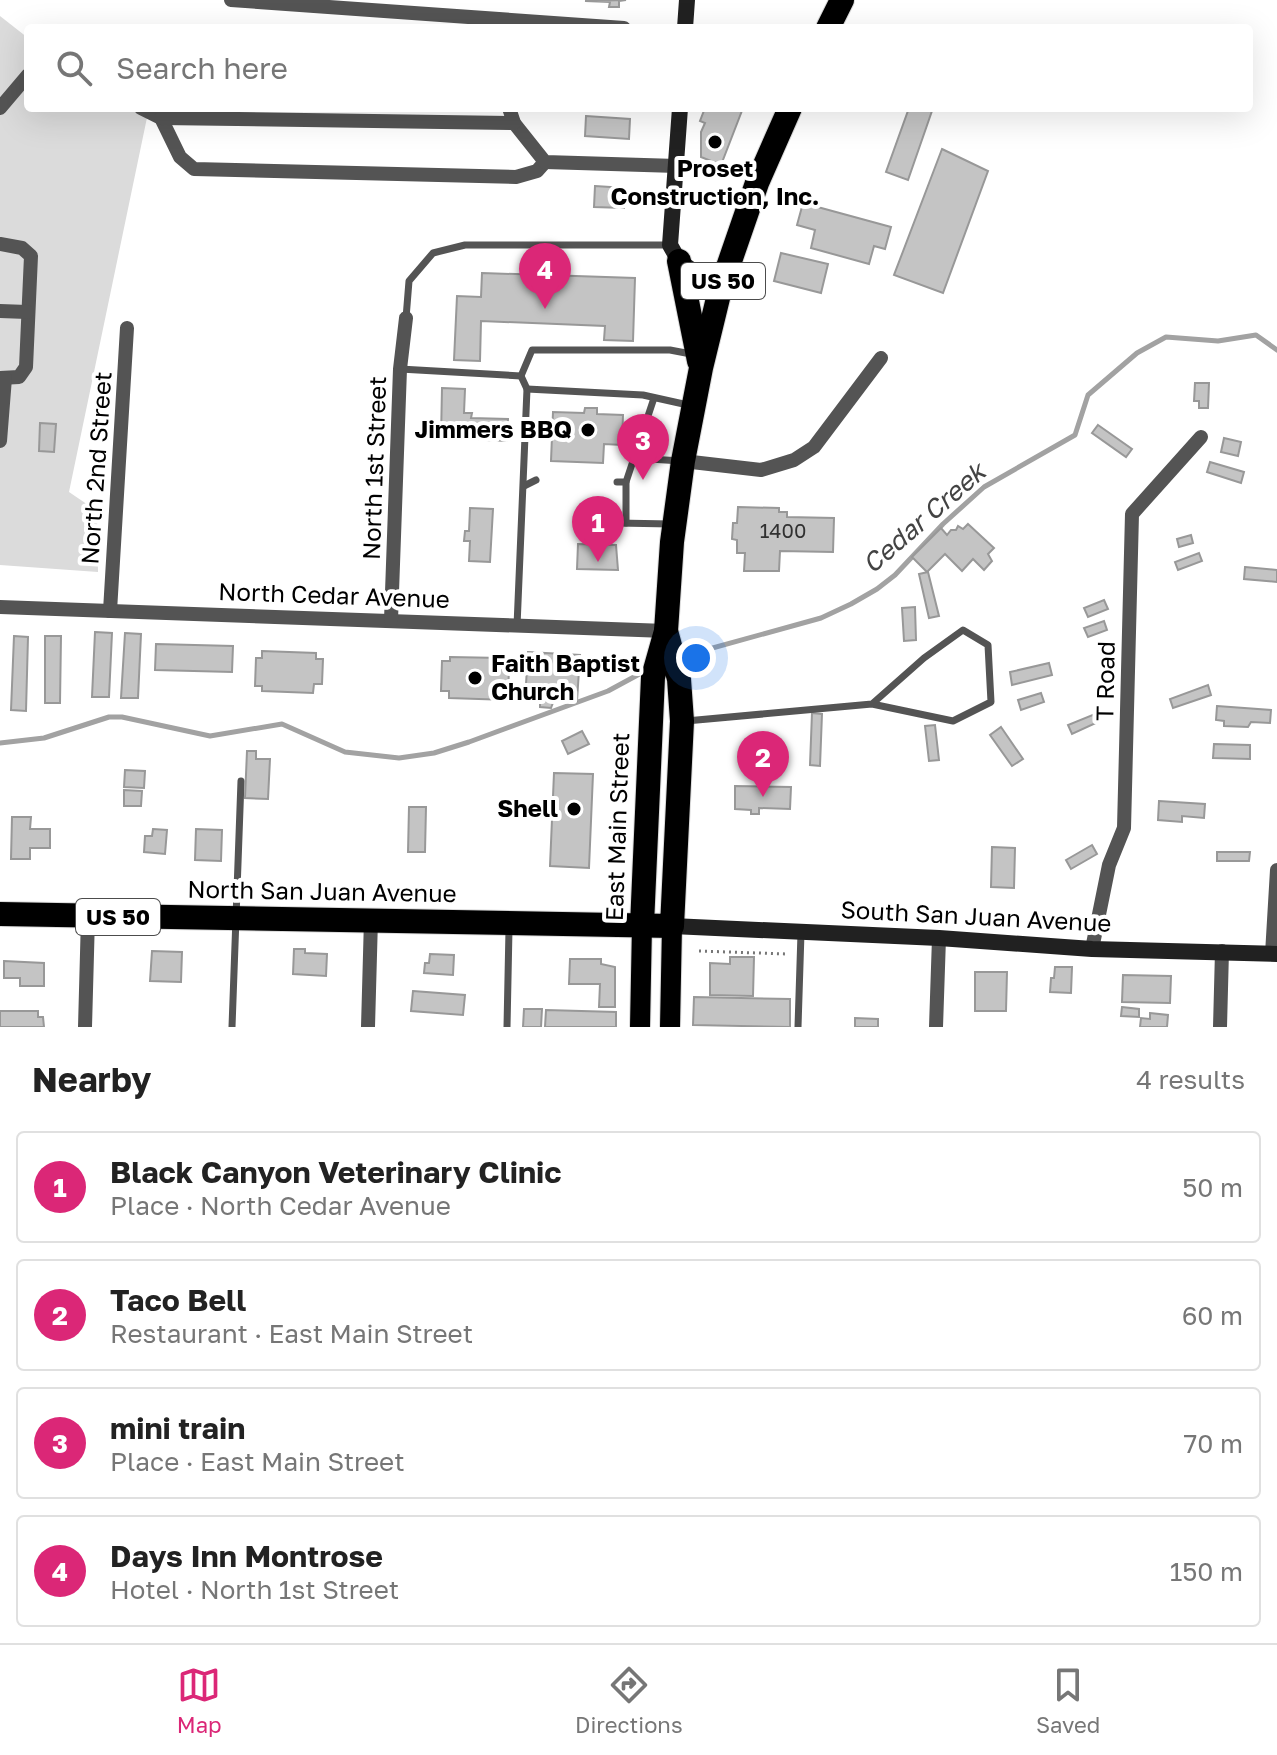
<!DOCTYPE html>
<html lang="en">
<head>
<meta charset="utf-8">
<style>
	:root { --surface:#fff; --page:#f2f2f2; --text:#222; --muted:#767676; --line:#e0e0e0; --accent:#db2777 }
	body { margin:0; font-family:"Golos Text",sans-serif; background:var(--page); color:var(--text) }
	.you { position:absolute; left:696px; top:658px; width:28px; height:28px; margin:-20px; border:6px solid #fff; border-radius:50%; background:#1a73e8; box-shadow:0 0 0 12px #1a73e833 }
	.badge { display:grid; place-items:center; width:52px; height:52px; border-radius:50%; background:var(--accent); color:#fff; font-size:26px; font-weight:700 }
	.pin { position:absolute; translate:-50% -66px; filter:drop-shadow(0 2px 4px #0008) }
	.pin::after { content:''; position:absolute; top:42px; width:28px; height:24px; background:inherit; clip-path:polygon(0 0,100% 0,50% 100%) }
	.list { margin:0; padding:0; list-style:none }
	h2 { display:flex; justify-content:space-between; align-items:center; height:104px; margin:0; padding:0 32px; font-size:34px }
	h2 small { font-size:26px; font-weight:400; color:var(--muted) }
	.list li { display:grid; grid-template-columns:52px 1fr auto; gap:24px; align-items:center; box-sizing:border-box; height:112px; margin:0 16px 16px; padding:0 16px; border:2px solid var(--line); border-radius:8px }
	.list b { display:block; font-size:30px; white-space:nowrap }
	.list p { margin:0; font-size:26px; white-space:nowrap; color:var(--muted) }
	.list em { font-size:26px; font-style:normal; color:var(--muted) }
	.icon { flex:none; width:44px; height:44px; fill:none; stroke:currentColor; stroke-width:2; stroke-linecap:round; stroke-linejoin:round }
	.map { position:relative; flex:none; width:1277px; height:1027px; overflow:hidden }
	.search { position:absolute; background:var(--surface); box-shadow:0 8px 32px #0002; left:24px; right:24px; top:24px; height:88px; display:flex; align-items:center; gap:20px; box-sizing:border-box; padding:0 28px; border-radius:8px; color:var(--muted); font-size:30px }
	.sheet { height:616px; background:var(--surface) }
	nav { display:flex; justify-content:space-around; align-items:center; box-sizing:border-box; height:112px; border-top:2px solid var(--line); background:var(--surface); font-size:22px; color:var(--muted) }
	nav a { display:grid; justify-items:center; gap:4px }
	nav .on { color:var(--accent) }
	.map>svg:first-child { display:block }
	.green { fill:#dbdbdb }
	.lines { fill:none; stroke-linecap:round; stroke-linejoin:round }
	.stream { stroke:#a2a2a2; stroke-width:5 }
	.building { fill:#c4c4c4; stroke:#989898; stroke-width:2 }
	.primary-casing { stroke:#dbdbdb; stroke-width:22 }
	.highway-casing { stroke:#dbdbdb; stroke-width:26 }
	.path { stroke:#767676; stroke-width:3; stroke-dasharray:2 4; stroke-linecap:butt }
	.lane { stroke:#545454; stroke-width:7 }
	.street { stroke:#545454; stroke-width:14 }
	.secondary { stroke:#212121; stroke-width:16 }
	.primary { stroke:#000; stroke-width:20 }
	.highway { stroke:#000; stroke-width:24 }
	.poi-dot { fill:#000; stroke:#fff; stroke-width:3 }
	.labels { text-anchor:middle; stroke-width:8; stroke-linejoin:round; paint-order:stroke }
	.number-label { font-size:20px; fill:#313131 }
	.shield { fill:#fff; stroke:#4c4c4c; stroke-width:2 }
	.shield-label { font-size:22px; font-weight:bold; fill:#000 }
	.poi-label { font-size:24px; font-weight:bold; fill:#000; stroke:#fff; text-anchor:end }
	.street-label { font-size:24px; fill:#000; stroke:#fff }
	.water-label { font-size:26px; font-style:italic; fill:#434343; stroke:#fff }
</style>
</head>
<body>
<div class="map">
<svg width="1277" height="1027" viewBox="0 0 1277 1027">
	<rect width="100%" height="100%" fill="#fff"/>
	<polygon class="green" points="0,16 28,38 28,108 149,108 69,492 97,511 98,572 0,565"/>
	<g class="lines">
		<g class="stream">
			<polyline points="680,657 821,618 851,604 877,589 895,575 943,524 984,487 1075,435 1088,395 1137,353 1166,337 1218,341 1256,335 1277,350"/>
			<polyline points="0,743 44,738 109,717 122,717 210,736 282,724 345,752 399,758 434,753 469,742 608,691 645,671"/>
		</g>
	</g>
	<g class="building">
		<polygon points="626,0 619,1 619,7 609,7 610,2 585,1"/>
		<polygon points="705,108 743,108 721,165 701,157 701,132 705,123 700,121"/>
		<polygon points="909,108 933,108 908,180 886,172"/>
		<polygon points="586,116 630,119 629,139 585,136"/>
		<polygon points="942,149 988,171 943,293 894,275"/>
		<polygon points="595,186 625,188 624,208 594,207"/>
		<polygon points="803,203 891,227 885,249 874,246 869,264 811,248 815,230 797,225"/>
		<polygon points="781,253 828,264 821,293 774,281"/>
		<polygon points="482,273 635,278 633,341 604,340 605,326 481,321 480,361 454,360 457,296 481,297"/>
		<polygon points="1195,383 1209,383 1208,408 1199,408 1199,401 1194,401"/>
		<polygon points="442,388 465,389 464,413 472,413 471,418 508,419 507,441 441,438"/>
		<polygon points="585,408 597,408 597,414 623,415 622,445 604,444 603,463 551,461 553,412 584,413"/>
		<polygon points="40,423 56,424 54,452 39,451"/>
		<polygon points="1098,425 1132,449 1126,457 1092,433"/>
		<polygon points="1224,438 1241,442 1238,456 1221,452"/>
		<polygon points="1210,462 1244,472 1241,483 1207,472"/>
		<polygon points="738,507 779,508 779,512 787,512 787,517 834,518 833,552 780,551 779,571 744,571 745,553 737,553 737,540 732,539 733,523 737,523"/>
		<polygon points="470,508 493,509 490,562 469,561 470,541 464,541 465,531 469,531"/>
		<polygon points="968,524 994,548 988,554 992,561 984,570 973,559 962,571 945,554 927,572 912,557 941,528 947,535 951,530 956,530 958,526 963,529"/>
		<polygon points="1191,535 1193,543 1179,547 1177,539"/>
		<polygon points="578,544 616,545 618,570 577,569"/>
		<polygon points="1199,553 1202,561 1178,570 1175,562"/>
		<polygon points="1245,567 1277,570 1277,582 1244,579"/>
		<polygon points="928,572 939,616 929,618 919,574"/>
		<polygon points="1104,600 1108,609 1088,617 1084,608"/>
		<polygon points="915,607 916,640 904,641 902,608"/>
		<polygon points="1104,621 1107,630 1088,637 1084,628"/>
		<polygon points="95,632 112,633 109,697 92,697"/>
		<polygon points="125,633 141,634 138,698 121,698"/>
		<polygon points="14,636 28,637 26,711 11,710"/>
		<polygon points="45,636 61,636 60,703 45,703"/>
		<polygon points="156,644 233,646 232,672 155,670"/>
		<polygon points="262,651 316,653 316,659 323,659 322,684 314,684 313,693 262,691 262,686 255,686 256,658 262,658"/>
		<polygon points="528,652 580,655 577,701 554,700 551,708 540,707 540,701 525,700"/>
		<polygon points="450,657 502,658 502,664 509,665 508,700 449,698 449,691 441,691 442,661 450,661"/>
		<polygon points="1049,663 1052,675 1012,685 1010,672"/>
		<polygon points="1208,685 1211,695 1173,708 1170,699"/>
		<polygon points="1041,693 1044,702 1021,710 1018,700"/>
		<polygon points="1217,706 1271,710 1270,723 1251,722 1248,727 1224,726 1224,721 1216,720"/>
		<polygon points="812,713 822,714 820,766 810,765"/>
		<polygon points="1095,714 1098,722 1072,734 1068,725"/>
		<polygon points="935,725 939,760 929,761 925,726"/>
		<polygon points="1001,727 1023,759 1012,766 990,735"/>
		<polygon points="582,731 589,744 568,754 562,741"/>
		<polygon points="1214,744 1250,745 1250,759 1213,758"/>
		<polygon points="247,751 256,751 256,759 270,759 268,799 245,798"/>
		<polygon points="125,770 145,771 144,788 124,787"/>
		<polygon points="554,773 593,774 589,868 550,866"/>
		<polygon points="735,786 791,787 790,809 759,808 759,814 751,814 751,810 735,809"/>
		<polygon points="124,790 142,791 141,806 124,806"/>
		<polygon points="1159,801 1205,804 1204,818 1182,816 1182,822 1158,820"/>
		<polygon points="409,807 426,807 425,852 408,852"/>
		<polygon points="12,817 31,817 30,829 50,829 50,848 30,848 30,859 11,859"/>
		<polygon points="153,829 167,830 165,854 144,852 145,836 152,836"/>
		<polygon points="196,829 222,830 221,861 195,860"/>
		<polygon points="1092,845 1097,854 1071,869 1066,860"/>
		<polygon points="992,847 1015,848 1014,888 991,887"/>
		<polygon points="1217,852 1250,852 1249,861 1217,861"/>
		<polygon points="294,949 305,949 305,953 327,954 326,976 293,974"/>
		<polygon points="152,951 182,952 181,982 150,981"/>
		<polygon points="430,954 454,955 453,975 424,973 425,963 429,963"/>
		<polygon points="730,957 754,957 753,996 710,995 710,963 730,964"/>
		<polygon points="570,959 601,959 601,964 615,967 615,1007 599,1007 600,984 569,984"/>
		<polygon points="4,961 44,963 44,986 20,986 20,978 4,978"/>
		<polygon points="1055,967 1072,967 1071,993 1050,992 1051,978 1054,978"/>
		<polygon points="975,972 1007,972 1006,1011 975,1011"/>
		<polygon points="1123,975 1171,976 1170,1003 1122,1002"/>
		<polygon points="413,991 465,995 463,1015 411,1011"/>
		<polygon points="694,997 790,999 790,1027 693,1025"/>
		<polygon points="1122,1007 1139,1009 1139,1017 1121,1016"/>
		<polygon points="524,1009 542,1009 541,1027 523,1027"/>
		<polygon points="546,1010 616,1012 616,1027 545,1027"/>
		<polygon points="0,1011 38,1011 38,1017 43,1017 44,1027 0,1027"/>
		<polygon points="1150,1013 1168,1015 1167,1027 1140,1027 1141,1018 1150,1019"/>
		<polygon points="855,1018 878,1019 878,1027 855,1027"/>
	</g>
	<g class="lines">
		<defs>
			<g id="primary">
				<polyline points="640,1027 642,925"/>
				<polyline points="670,1027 672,926"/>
			</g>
			<g id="highway">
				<polyline points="828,28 842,0"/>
				<polyline points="679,261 699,361"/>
				<polyline points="0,914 672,926 682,721 679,679 666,631"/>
				<polyline points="642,925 653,677 666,631 672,542 683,461 701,368 720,290 757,183 790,108"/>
			</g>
		</defs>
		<use href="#primary" class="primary-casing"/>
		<use href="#highway" class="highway-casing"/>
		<polyline class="path" points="699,951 787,954"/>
		<g class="lane">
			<polyline points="406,318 409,281 433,253 465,245 668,245"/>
			<polyline points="400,369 521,376 532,350 670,350 691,354"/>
			<polyline points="527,389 643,395 688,405"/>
			<polyline points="634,458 654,398"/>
			<polyline points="617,482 626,482 634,458 681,461"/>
			<polyline points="524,486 536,480"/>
			<polyline points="617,523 671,524"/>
			<polyline points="626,523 626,482"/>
			<polyline points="517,626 527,389 521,376"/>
			<polyline points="686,721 872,704 953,721 991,702 988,645 963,630 924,658 872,704"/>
			<polyline points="232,1027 241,781"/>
			<polyline points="507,1027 509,929"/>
			<polyline points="798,1027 801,933"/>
		</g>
		<g class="street">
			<polyline points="231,0 624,28"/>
			<polyline points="0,108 28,75"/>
			<polyline points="141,108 161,118 180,157 194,169 516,177 537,171 545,162"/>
			<polyline points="509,108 514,123 545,162 677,166"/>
			<polyline points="161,118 514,123"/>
			<polyline points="0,244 22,248 31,256 26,367 19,377 0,378"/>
			<polyline points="0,311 27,312"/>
			<polyline points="0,441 5,378"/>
			<polyline points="683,461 761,470 794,460 814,447 881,358"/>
			<polyline points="0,607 666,631"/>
			<polyline points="110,611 127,328"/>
			<polyline points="391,620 400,369 406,318"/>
			<polyline points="1092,949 1109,865 1124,828 1132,514 1201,437"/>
			<polyline points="1272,954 1277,870"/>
			<polyline points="85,1027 88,917"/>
			<polyline points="368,1027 371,919"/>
			<polyline points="936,1027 939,938"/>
			<polyline points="1220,1027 1222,951"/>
		</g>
		<g class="secondary">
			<polyline points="685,28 687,0"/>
			<polyline points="680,108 670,245 679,261 720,290"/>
			<polyline points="672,926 939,938 1092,949 1277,954"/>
		</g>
		<use href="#primary" class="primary"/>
		<use href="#highway" class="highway"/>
	</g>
	<g class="poi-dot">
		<circle cx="715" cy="142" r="8"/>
		<circle cx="588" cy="430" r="8"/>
		<circle cx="475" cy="678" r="8"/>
		<circle cx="574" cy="809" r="8"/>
	</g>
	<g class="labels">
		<g class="number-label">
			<text x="783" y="538">1400</text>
		</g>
		<g class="shield">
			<rect x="681" y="263" width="84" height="36" rx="6"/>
			<rect x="76" y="899" width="84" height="36" rx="6"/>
		</g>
		<g class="shield-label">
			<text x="723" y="289">US 50</text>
			<text x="118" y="925">US 50</text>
		</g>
		<g class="poi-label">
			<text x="715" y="177" text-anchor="middle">Proset<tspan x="715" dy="28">Construction, Inc.</tspan></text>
			<text x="572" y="438">Jimmers BBQ</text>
			<text x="491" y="672" text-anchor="start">Faith Baptist<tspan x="491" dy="28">Church</tspan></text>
			<text x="558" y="817">Shell</text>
		</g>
		<g class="street-label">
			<text transform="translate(97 468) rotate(-86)" y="8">North 2nd Street</text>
			<text transform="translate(375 468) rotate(-88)" y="8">North 1st Street</text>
			<text transform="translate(334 596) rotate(2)" y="8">North Cedar Avenue</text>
			<text transform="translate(1106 681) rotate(-89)" y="8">T Road</text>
			<text transform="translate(618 827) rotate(-88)" y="8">East Main Street</text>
			<text transform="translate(322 892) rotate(1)" y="8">North San Juan Avenue</text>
			<text transform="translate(976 917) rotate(3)" y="8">South San Juan Avenue</text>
		</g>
		<g class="water-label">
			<text transform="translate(924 518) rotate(-41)" y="9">Cedar Creek</text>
		</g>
	</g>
</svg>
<div class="you"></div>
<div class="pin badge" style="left:598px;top:562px">1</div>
<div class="pin badge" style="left:763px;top:797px">2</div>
<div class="pin badge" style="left:643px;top:480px">3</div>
<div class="pin badge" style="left:545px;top:309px">4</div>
<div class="search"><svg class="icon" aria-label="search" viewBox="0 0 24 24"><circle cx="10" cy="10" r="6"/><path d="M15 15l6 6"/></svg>Search here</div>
</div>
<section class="sheet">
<h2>Nearby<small>4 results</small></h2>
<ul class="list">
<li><span class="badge">1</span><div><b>Black Canyon Veterinary Clinic</b><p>Place · North Cedar Avenue</p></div><em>50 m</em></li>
<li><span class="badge">2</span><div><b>Taco Bell</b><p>Restaurant · East Main Street</p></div><em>60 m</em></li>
<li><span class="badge">3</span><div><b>mini train</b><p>Place · East Main Street</p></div><em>70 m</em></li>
<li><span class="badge">4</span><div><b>Days Inn Montrose</b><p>Hotel · North 1st Street</p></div><em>150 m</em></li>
</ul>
</section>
<nav>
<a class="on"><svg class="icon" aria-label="map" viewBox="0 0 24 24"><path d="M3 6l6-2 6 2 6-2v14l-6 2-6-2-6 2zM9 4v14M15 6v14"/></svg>Map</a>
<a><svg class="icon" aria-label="directions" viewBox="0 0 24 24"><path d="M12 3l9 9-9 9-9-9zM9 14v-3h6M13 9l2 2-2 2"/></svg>Directions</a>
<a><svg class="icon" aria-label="saved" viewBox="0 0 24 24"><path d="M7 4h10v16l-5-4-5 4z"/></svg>Saved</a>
</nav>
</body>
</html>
